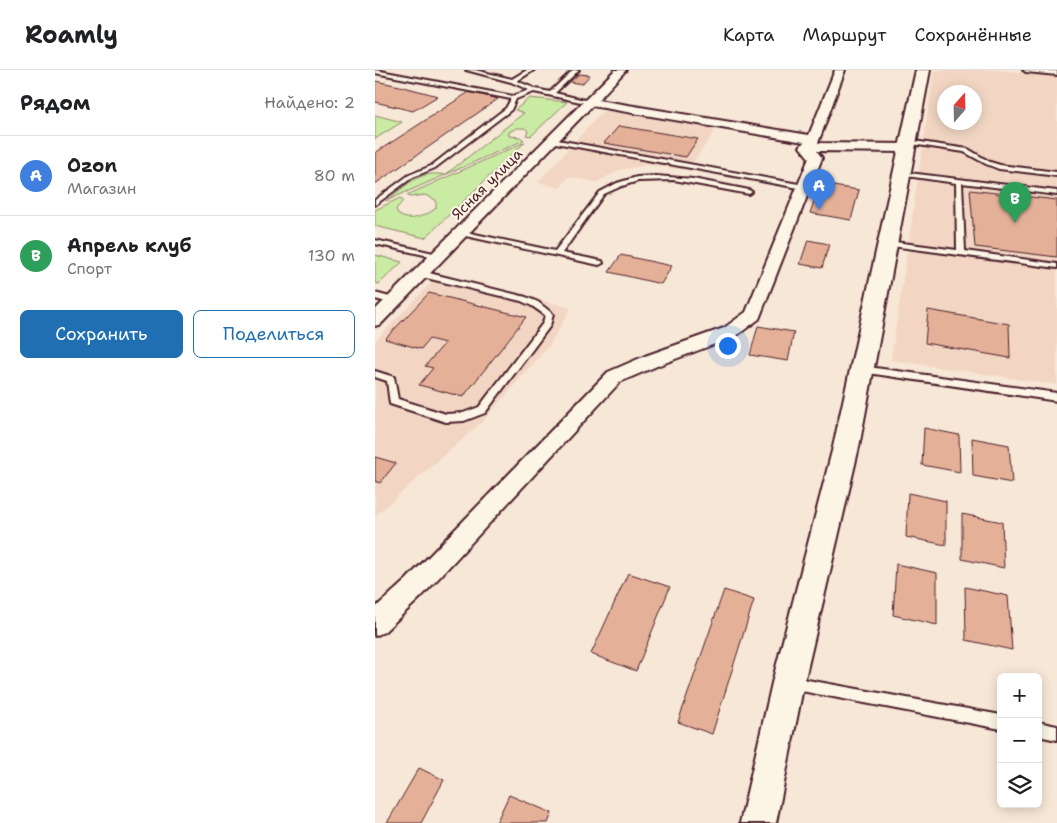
<!DOCTYPE html>
<html lang="ru">
<head>
<meta charset="utf-8">
<style>
	:root { --surface:#fff; --page:#f2f2f2; --text:#202124; --muted:#757577; --line:#e0e0e0; --accent:#1f6fb2 }
	body { margin:0; font-family:"Shantell Sans",sans-serif; background:var(--page); color:var(--text) }
	.controls { position:absolute; right:15px; bottom:15px; display:grid; overflow:hidden; border-radius:8px; box-shadow:0 2px 12px #0003 }
	.controls button { width:45px; height:45px; display:grid; place-items:center; padding:0; border:0; border-bottom:1px solid var(--line); background:var(--surface); color:var(--text); font:25px sans-serif }
	.compass { position:absolute; left:562px; top:15px; width:45px; height:45px; border-radius:50%; background:var(--surface); box-shadow:0 2px 12px #0003; rotate:20deg }
	.you { position:absolute; left:352px; top:275px; width:18px; height:18px; margin:-12px; border:4px solid #fff; border-radius:50%; background:#1a73e8; box-shadow:0 0 0 8px #1a73e833 }
	.badge { display:grid; place-items:center; width:32px; height:32px; border-radius:50%; background:var(--accent); color:#fff; font-size:16px; font-weight:700 }
	.pin { position:absolute; translate:-50% -41px; filter:drop-shadow(0 1px 2px #0008) }
	.pin::after { content:''; position:absolute; top:26px; width:18px; height:15px; background:inherit; clip-path:polygon(0 0,100% 0,50% 100%) }
	.list { margin:0; padding:0; list-style:none }
	h2 { display:flex; justify-content:space-between; align-items:center; height:65px; margin:0; padding:0 20px; font-size:21px }
	h2 small { font-size:16px; font-weight:400; color:var(--muted) }
	.list li { display:grid; grid-template-columns:32px 1fr auto; gap:15px; align-items:center; box-sizing:border-box; height:80px; padding:0 20px; border-top:1px solid var(--line) }
	.list b { display:block; font-size:19px; white-space:nowrap }
	.list p { margin:0; font-size:16px; white-space:nowrap; color:var(--muted) }
	.list em { font-size:16px; font-style:normal; color:var(--muted) }
	.actions { display:flex; gap:10px; padding:15px 20px }
	.actions a { flex:1; padding:11px 0; border:1px solid var(--accent); border-radius:8px; text-align:center; font-size:18px; color:var(--accent) }
	.actions .main { background:var(--accent); color:#fff }
	.icon { flex:none; width:28px; height:28px; fill:none; stroke:currentColor; stroke-width:2; stroke-linecap:round; stroke-linejoin:round }
	.map { position:relative; flex:none; width:682px; height:753px; overflow:hidden }
	header { display:flex; align-items:center; gap:30px; box-sizing:border-box; height:70px; padding:0 25px; background:var(--surface); border-bottom:1px solid var(--line) }
	header strong { font-size:24px }
	nav { display:flex; gap:28px; margin-inline-start:auto; font-size:18px }
	main { display:flex }
	aside { flex:1; background:var(--surface) }
	.map>svg:first-child { display:block }
	.built { fill:#f2d6c3; fill-rule:evenodd }
	.green { fill:#caeba3; stroke:#8a8567 }
	.building { fill:#e5b098; stroke:#4a1f2b }
	.lines { fill:none; stroke-linecap:round; stroke-linejoin:round }
	.service-casing { stroke:#4a1f2b; stroke-width:4 }
	.minor-casing { stroke:#4a1f2b; stroke-width:4 }
	.tertiary-casing { stroke:#4a1f2b; stroke-width:4 }
	.service { fill:#fcf5e5; fill-rule:evenodd }
	.minor { fill:#fcf5e5; fill-rule:evenodd }
	.tertiary { fill:#fcf5e5; fill-rule:evenodd }
	.labels { text-anchor:middle; stroke-width:4; stroke-linejoin:round; paint-order:stroke }
	.far-street-label { font-size:15px; fill:#4a1f2b; stroke:#fcf5e5 }
</style>
</head>
<body>
<header>
<strong>Roamly</strong>
<nav><a>Карта</a><a>Маршрут</a><a>Сохранённые</a></nav>
</header>
<main>
<aside>
<h2>Рядом<small>Найдено: 2</small></h2>
<ul class="list">
<li><span class="badge" style="background:#3f7fe0">A</span><div><b>Ozon</b><p>Магазин</p></div><em>80 m</em></li>
<li><span class="badge" style="background:#2e9e5b">B</span><div><b>Апрель клуб</b><p>Спорт</p></div><em>130 m</em></li>
</ul>
<div class="actions"><a class="main">Сохранить</a><a>Поделиться</a></div>
</aside>
<div class="map">
<svg width="682" height="753" viewBox="0 0 682 753">
	<rect width="100%" height="100%" fill="#f7e7d6"/>
	<filter id="ink" filterUnits="userSpaceOnUse"><feTurbulence type="fractalNoise" baseFrequency=".02" numOctaves="2"/><feDisplacementMap in="SourceGraphic" scale="10" xChannelSelector="R" yChannelSelector="G"/><feConvolveMatrix kernelMatrix="1 2 1 2 8 2 1 2 1" color-interpolation-filters="sRGB"/></filter>
	<g filter="url(#ink)">
		<g class="built">
			<path d="M559,0H624L682,6V315L516,290ZM570,22H600V52H570Z"/>
			<polygon points="234,41 341,59 313,100 272,95 245,100 222,112 194,107 185,118 163,112 227,42"/>
			<polygon points="65,204 196,238 174,276 107,352 0,446 0,271"/>
		</g>
		<g class="green">
			<path d="M155,28L192,32L156,66L151,65L153,61L150,58H142L134,62V66L145,67L149,70L11,131C30,117 44,99 70,105L149,43L140,40Z"/>
			<polygon points="0,45 27,52 0,69"/>
			<path d="M150,72L50,168L0,156V140L25,128L28,131L21,139C26,156 52,146 61,138V130L50,125L35,127L32,125Z"/>
			<polygon points="0,185 27,192 4,214 0,213"/>
		</g>
		<g class="building">
			<polygon points="204,4 215,5 207,14 195,12"/>
			<polygon points="0,11 25,16 63,26 38,41 0,32"/>
			<polygon points="94,22 123,29 0,114 0,83"/>
			<polygon points="244,56 323,69 311,87 229,73"/>
			<polygon points="445,114 484,120 476,150 435,143"/>
			<polygon points="595,120 682,130 682,187 600,177"/>
			<polygon points="433,170 454,174 447,198 425,194"/>
			<polygon points="246,185 297,196 286,214 234,202"/>
			<polygon points="54,223 151,247 88,327 44,315 58,298 50,296 70,273 54,269 46,279 10,269"/>
			<polygon points="553,240 634,254 635,288 550,273"/>
			<polygon points="383,256 419,262 413,291 375,285"/>
			<polygon points="549,358 584,365 585,402 547,395"/>
			<polygon points="597,368 634,375 637,413 598,406"/>
			<polygon points="0,387 21,393 5,413 0,411"/>
			<polygon points="533,423 571,431 571,475 531,467"/>
			<polygon points="587,444 627,452 629,498 587,489"/>
			<polygon points="521,494 562,503 562,555 518,545"/>
			<polygon points="253,503 295,517 261,601 216,584"/>
			<polygon points="590,517 633,526 637,580 591,570"/>
			<polygon points="349,520 379,530 337,664 303,652"/>
			<polygon points="44,698 69,710 46,753 12,753"/>
			<polygon points="134,725 177,743 173,753 121,753"/>
		</g>
		<g class="lines">
			<defs>
				<g id="service">
					<polygon points="0,0 138,26 154,20 136,12 91,0 100,0 137,9 152,0 159,0 142,11 161,19 175,22 198,0 204,0 180,23 218,32 215,34 159,22 141,29 136,40 60,98 38,107 0,135 0,130 34,105 56,96 131,38 136,29 0,3"/>
					<polygon points="648,0 682,1 682,5 651,2"/>
					<polygon points="177,69 429,115 432,117 429,119 175,72 174,71"/>
					<polygon points="532,70 593,79 615,92 625,95 682,102 682,106 624,99 611,94 589,82 530,73 529,72"/>
					<polygon points="526,102 682,121 682,125 587,113 590,181 682,194 682,198 509,175 509,171 512,171 582,180 581,113 524,105 523,104"/>
					<polygon points="281,106 318,109 374,120 377,122 374,124 299,110 263,111 247,116 229,124 187,183 227,191 228,193 224,195 86,165 82,163 86,161 180,181 225,122 242,113 262,107"/>
					<polygon points="0,170 63,184 67,186 63,188 0,174"/>
					<polygon points="46,201 151,227 163,232 178,244 175,256 110,343 89,351 71,352 15,334 12,311 0,307 0,301 19,307 23,329 71,344 88,343 104,337 168,253 170,245 157,236 146,231 43,206 43,202"/>
					<polygon points="0,223 22,229 23,231 19,234 0,229"/>
					<polygon points="486,296 682,323 682,331 486,302 481,299"/>
					<polygon points="416,607 626,645 626,659 416,619 411,618 410,613 411,608"/>
					<polygon points="663,652 682,656 682,670 663,666"/>
				</g>
				<polygon id="minor" points="240,0 251,0 223,30 434,65 460,0 470,0 443,73 531,74 537,78 531,82 442,81 447,88 384,249 361,266 282,296 245,312 47,526 9,562 0,566 0,538 31,510 233,302 270,286 349,258 371,242 434,88 425,77 429,72 217,36 6,254 0,256 0,240"/>
				<polygon id="tertiary" points="541,0 555,0 484,377 429,613 401,753 365,753 397,613 458,377"/>
			</defs>
			<use href="#service" class="service-casing"/>
			<use href="#minor" class="minor-casing"/>
			<use href="#tertiary" class="tertiary-casing"/>
			<use href="#service" class="service"/>
			<use href="#minor" class="minor"/>
			<use href="#tertiary" class="tertiary"/>
		</g>
	</g>
	<g class="labels">
		<g class="far-street-label">
			<text transform="translate(112 114) rotate(-45)" y="5">Ясная улица</text>
		</g>
	</g>
</svg>
<div class="controls">
<button>+</button>
<button>−</button>
<button><svg class="icon" aria-label="layers" viewBox="0 0 24 24"><path d="M12 4l9 5-9 5-9-5zM3 14l9 5 9-5"/></svg></button>
</div>
<svg class="compass" viewBox="-18 -18 36 36"><path d="M0-13l5 13h-10z" fill="#e53935"/><path d="M0 13l5-13h-10z" fill="#757577"/></svg>
<div class="you"></div>
<div class="pin badge" style="left:444px;top:140px;background:#3f7fe0">A</div>
<div class="pin badge" style="left:640px;top:153px;background:#2e9e5b">B</div>
</div>
</main>
</body>
</html>
